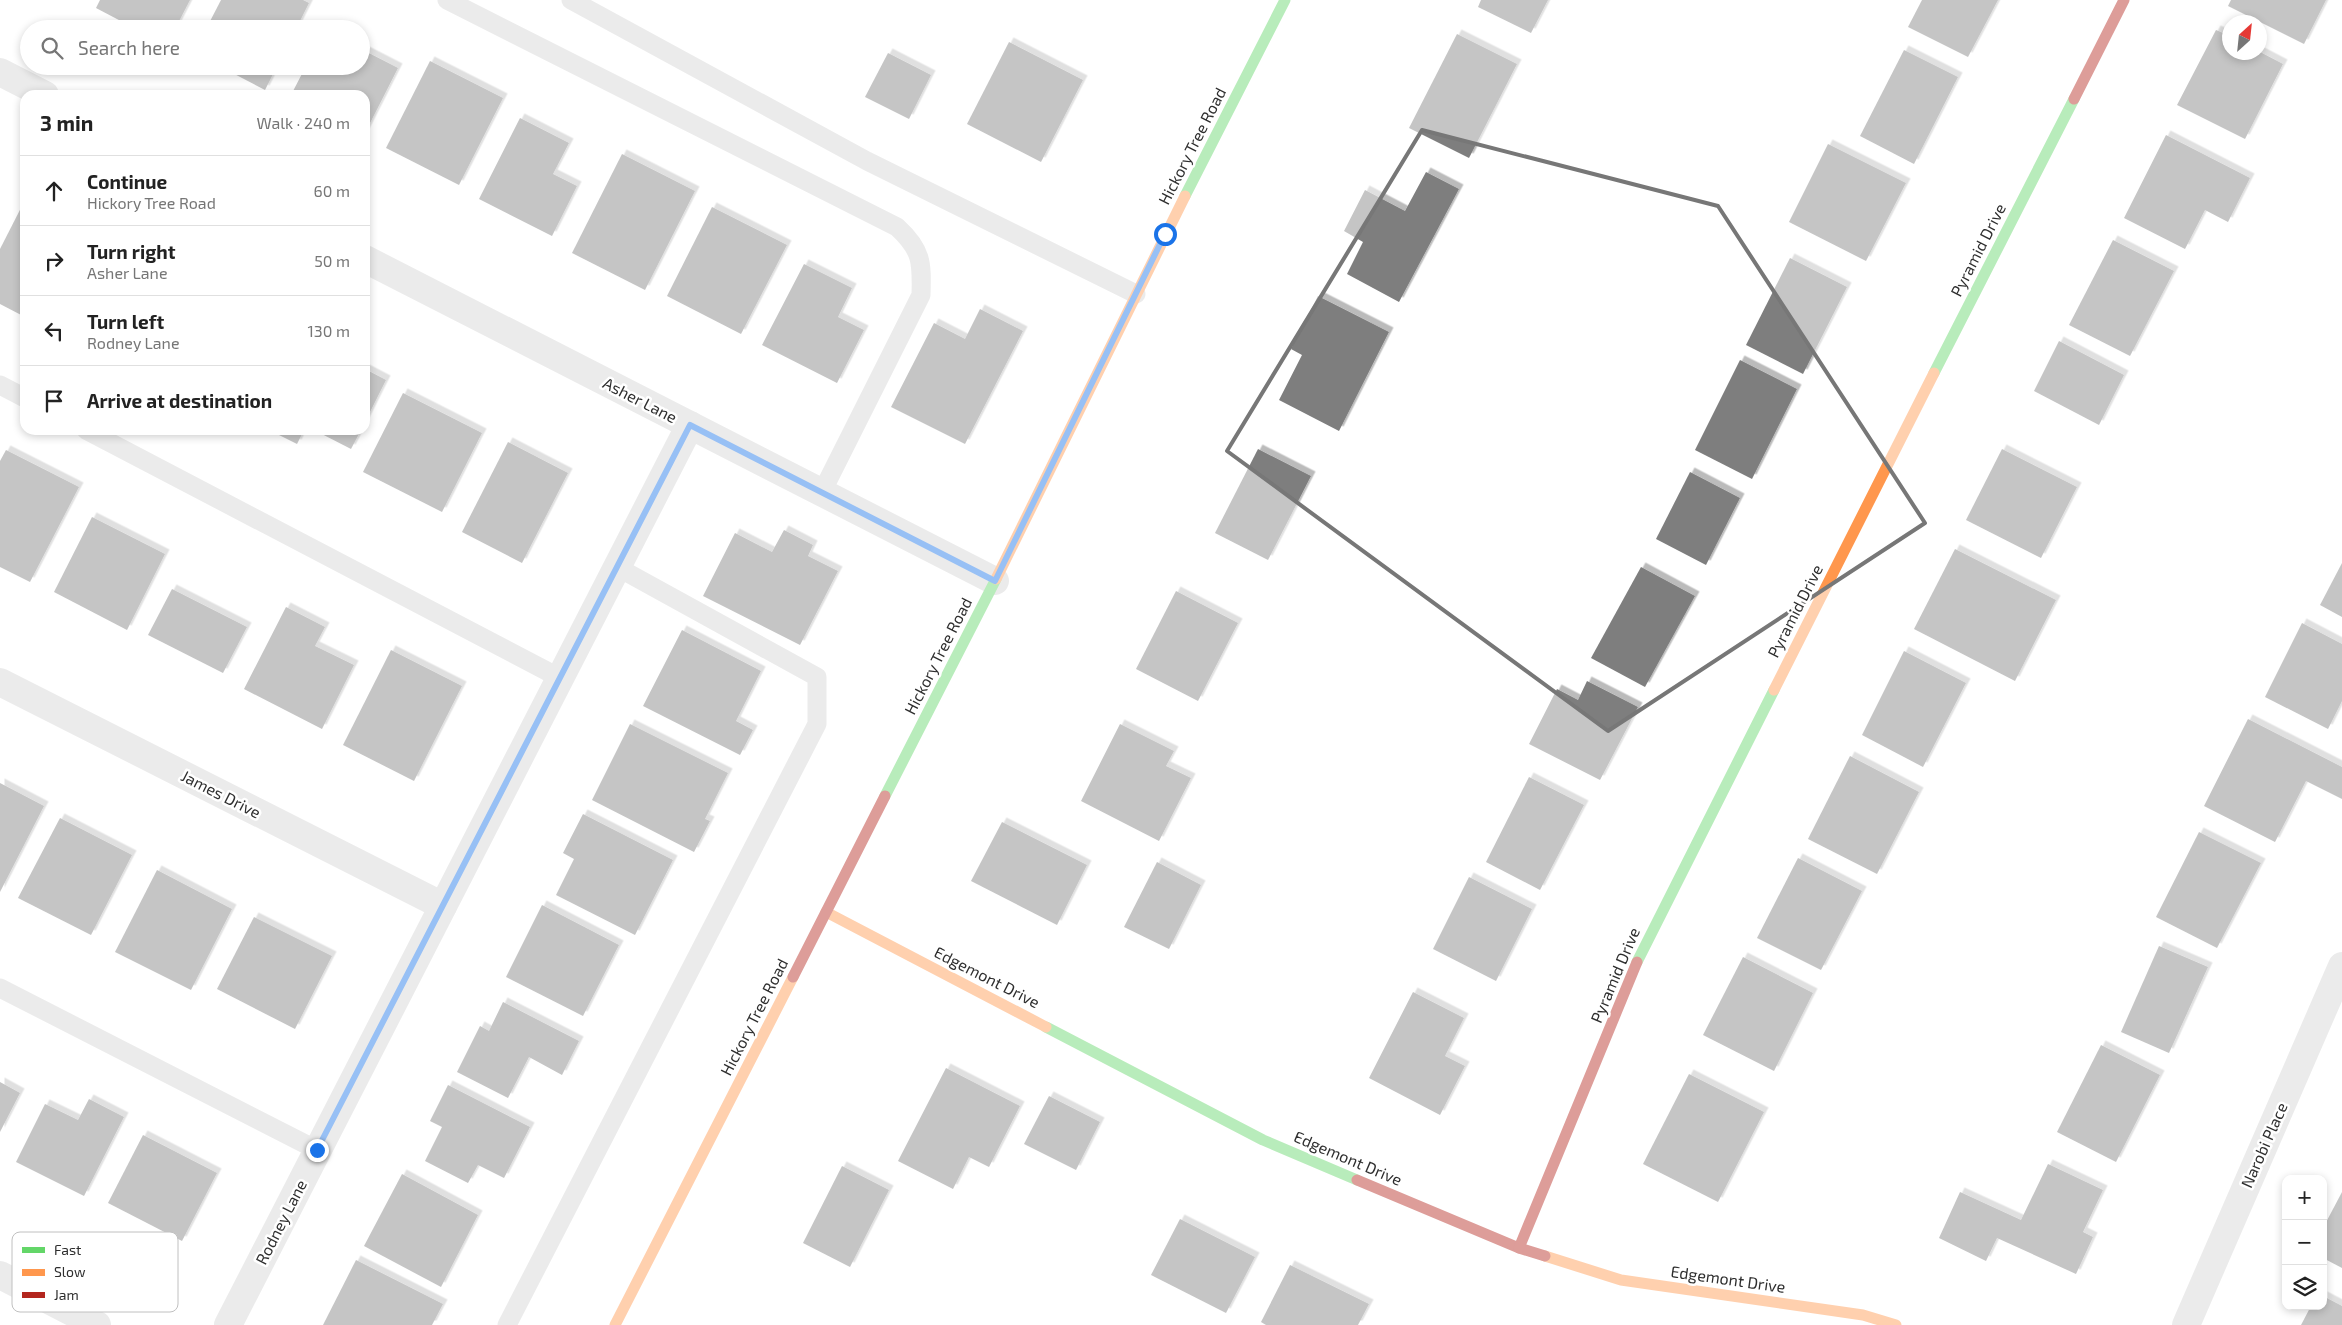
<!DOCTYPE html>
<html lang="en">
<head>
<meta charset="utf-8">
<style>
	:root { --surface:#fff; --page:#f2f2f2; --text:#222; --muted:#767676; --line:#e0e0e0 }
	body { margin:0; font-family:"Exo 2",sans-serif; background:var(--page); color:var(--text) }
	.controls { position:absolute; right:15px; bottom:15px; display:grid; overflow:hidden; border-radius:10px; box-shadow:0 2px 8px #0003 }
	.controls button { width:45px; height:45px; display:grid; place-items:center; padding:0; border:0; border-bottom:1px solid var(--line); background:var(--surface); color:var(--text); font:25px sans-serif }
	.compass { position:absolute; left:2222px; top:15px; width:45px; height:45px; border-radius:50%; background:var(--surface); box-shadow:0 2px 8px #0003; rotate:27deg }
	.stop { position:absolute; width:15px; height:15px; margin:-11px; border:4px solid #1a73e8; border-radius:50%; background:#fff }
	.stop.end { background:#1a73e8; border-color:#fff; box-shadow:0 1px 5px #0008 }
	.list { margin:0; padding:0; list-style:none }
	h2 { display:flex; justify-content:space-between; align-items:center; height:65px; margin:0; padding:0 20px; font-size:21px }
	h2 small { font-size:16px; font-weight:400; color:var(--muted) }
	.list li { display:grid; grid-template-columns:32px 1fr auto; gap:15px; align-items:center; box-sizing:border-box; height:70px; padding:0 20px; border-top:1px solid var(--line) }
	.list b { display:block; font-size:19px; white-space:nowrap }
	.list p { margin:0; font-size:16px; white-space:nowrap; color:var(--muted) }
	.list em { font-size:16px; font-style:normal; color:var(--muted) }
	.icon { flex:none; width:28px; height:28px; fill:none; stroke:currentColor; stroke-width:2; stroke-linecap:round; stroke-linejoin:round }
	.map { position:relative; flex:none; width:2342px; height:1325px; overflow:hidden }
	.search { position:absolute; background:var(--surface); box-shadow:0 2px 8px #0003; left:20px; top:20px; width:350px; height:55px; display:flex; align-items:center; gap:12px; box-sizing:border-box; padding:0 18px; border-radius:28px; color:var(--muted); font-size:19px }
	.panel { position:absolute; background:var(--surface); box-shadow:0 2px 8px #0003; left:20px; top:90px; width:350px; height:345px; border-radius:15px }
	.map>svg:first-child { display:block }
	.building { fill:#7e7e7e; filter:url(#shadow) }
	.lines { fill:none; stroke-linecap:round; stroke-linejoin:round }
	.lane { stroke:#d3d3d3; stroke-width:19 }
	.street { stroke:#d3d3d3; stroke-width:28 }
	.fast { stroke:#63d668; stroke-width:11 }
	.slow { stroke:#ff974d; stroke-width:11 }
	.jam { stroke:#b3261e; stroke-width:11 }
	.route { stroke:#1a73e8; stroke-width:6 }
	.marked { fill:none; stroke:#777; stroke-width:4; stroke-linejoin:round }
	.labels { text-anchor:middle; stroke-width:5; stroke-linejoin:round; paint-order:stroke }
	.street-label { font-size:16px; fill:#2e2e2e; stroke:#fff }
	.key { fill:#fff; stroke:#c0c0c0; stroke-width:1 }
	.key-label { font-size:14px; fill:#2e2e2e }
</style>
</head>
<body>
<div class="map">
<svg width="2342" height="1325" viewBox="0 0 2342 1325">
	<defs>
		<filter id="shadow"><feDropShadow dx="4.5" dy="-4.5" stdDeviation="0" flood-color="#0004"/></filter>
	</defs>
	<rect width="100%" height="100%" fill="#fff"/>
	<g class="building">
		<polygon points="100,0 190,0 175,29 136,29 96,8"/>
		<polygon points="221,0 303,0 309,3 296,29 206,29"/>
		<polygon points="1481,0 1548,0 1531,33 1478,7"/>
		<polygon points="1922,0 1998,0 1968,57 1908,27"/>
		<polygon points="2231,0 2326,0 2304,44 2228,6"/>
		<polygon points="2216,30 2230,36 2230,52 2260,52 2283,64 2245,139 2177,105"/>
		<polygon points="1457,34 1517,64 1469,158 1409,128"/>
		<polygon points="1009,42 1083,80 1041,162 967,124"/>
		<polygon points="361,49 398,68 365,133 365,95 291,95 306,66 361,66"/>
		<polygon points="1904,50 1958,77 1914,164 1860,136"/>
		<polygon points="888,53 931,75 909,119 865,97"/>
		<polygon points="430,61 503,98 459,185 386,148"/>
		<polygon points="219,66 277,66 265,90"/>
		<polygon points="520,118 569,143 553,174 577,186 552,236 479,199"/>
		<polygon points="2166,135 2250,178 2228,222 2205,210 2185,249 2124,218"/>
		<polygon points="1828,144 1906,183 1866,261 1789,222"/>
		<polygon points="622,154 695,191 645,290 572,253"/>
		<polygon points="1426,172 1459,189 1399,302 1347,274 1363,242 1344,231 1365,190 1405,211"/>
		<polygon points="25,200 25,317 0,304 0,249"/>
		<polygon points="712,207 787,245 741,334 667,296"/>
		<polygon points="2113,240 2174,271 2130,356 2069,325"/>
		<polygon points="1790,258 1847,287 1803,374 1746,345"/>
		<polygon points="804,264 852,288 838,317 864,330 837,383 762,345"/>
		<polygon points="1318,296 1389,332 1339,431 1279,400 1302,355 1291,349"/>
		<polygon points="980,309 1023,331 965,444 891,407 934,323 965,339"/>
		<polygon points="2059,341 2124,375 2099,425 2034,391"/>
		<polygon points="1740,360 1797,389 1752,479 1695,450"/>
		<polygon points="365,369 386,380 365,422"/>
		<polygon points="403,393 482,433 442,512 363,472"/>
		<polygon points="269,430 304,430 297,444"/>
		<polygon points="314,430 361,430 351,449"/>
		<polygon points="508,442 568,473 522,563 462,532"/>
		<polygon points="1258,449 1311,476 1268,560 1215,533"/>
		<polygon points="2002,449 2077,487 2041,558 1966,520"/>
		<polygon points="6,450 79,487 30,582 0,567 0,461"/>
		<polygon points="1690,472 1740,498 1706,565 1656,539"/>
		<polygon points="92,517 165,554 127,630 54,592"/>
		<polygon points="784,530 813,545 808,556 838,571 800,645 703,596 735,533 772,552"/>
		<polygon points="1955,549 2056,600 2015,681 1914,629"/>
		<polygon points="2342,563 2342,617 2320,605"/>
		<polygon points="1641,567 1695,596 1645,687 1591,658"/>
		<polygon points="172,589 247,627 223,673 148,635"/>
		<polygon points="1176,591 1238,623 1198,701 1136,669"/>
		<polygon points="286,607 325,627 315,646 354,665 322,729 244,689"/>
		<polygon points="2302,623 2342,644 2342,701 2328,729 2265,697"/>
		<polygon points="682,630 761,671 736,721 753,730 740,755 643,706"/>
		<polygon points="391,650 462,686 414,781 343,745"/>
		<polygon points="1904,651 1966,683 1923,767 1862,735"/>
		<polygon points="1587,681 1638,707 1600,780 1529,744 1557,689 1578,700"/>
		<polygon points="2248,719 2342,767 2342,799 2306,781 2275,842 2204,806"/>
		<polygon points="630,724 728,773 705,819 710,821 694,852 592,800"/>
		<polygon points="1120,724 1174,751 1166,766 1191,778 1159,841 1081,801"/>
		<polygon points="1850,756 1919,792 1877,874 1808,839"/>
		<polygon points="1529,777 1584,805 1540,890 1486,862"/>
		<polygon points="0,783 44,806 0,892"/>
		<polygon points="583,814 673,860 635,935 556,895 574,859 563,853"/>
		<polygon points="60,818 132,855 91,935 18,898"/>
		<polygon points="1002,822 1087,865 1057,925 971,881"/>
		<polygon points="2199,832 2261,863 2217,948 2156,917"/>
		<polygon points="1798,858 1862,891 1821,970 1757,938"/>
		<polygon points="1157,862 1201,885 1169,949 1124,927"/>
		<polygon points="157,870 232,909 191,990 115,952"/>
		<polygon points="1469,877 1532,909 1496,981 1433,949"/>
		<polygon points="542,905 619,945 583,1016 506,977"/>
		<polygon points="254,917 332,956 295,1029 217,989"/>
		<polygon points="2159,946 2208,967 2169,1053 2121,1032"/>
		<polygon points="1743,957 1813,993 1774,1071 1703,1035"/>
		<polygon points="1413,992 1464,1018 1445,1056 1465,1066 1440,1115 1369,1078"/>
		<polygon points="503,1002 579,1041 562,1075 529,1057 508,1098 457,1072 480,1026 489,1031"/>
		<polygon points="2101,1045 2160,1075 2116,1162 2057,1132"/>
		<polygon points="946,1068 1020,1106 989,1167 969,1157 953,1189 898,1161"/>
		<polygon points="1689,1074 1764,1112 1718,1202 1643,1164"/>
		<polygon points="0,1082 20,1093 0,1132"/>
		<polygon points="448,1085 530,1127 504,1178 478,1165 468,1183 425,1161 442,1127 430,1121"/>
		<polygon points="1049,1096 1100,1122 1076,1170 1024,1144"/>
		<polygon points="89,1099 124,1117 84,1196 16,1162 45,1104 78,1120"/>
		<polygon points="143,1135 217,1173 182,1241 108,1203"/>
		<polygon points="2048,1164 2103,1190 2083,1232 2093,1237 2076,1274 1997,1238 1986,1261 1939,1238 1960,1192 2021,1220"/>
		<polygon points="842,1166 889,1190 850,1267 803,1243"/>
		<polygon points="402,1174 478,1215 441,1287 364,1246"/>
		<polygon points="2342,1192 2342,1268 2323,1258 2323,1228"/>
		<polygon points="1180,1219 1255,1257 1226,1313 1151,1275"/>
		<polygon points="356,1260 443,1304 432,1325 323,1325"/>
		<polygon points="1290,1265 1369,1304 1358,1325 1266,1325 1261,1322"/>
		<polygon points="2323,1296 2342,1306 2342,1325 2301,1325 2311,1306 2323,1306"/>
	</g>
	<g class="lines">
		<g class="lane">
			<path d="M447,0L897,227C922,250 922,262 921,295L822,492"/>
			<polyline points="571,0 867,161 1136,294"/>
			<polyline points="0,385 25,398"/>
			<polyline points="86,430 560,678"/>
			<polyline points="0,988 317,1150"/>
			<polyline points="507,1325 817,724 817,677 617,567"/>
		</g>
		<g class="street">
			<polyline points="0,72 45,95"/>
			<polyline points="365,259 995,581"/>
			<polyline points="0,682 443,906"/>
			<polyline points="0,1275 97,1325"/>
			<polyline points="228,1325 690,425"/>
			<polyline points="2186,1325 2342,966"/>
		</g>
		<g class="fast">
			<polyline points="1185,196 1285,0"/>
			<polyline points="1934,373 2074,99"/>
			<polyline points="885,796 996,579"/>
			<polyline points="1637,962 1774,690"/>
			<polyline points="1046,1027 1263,1140 1357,1180"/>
		</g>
		<g class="slow">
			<polyline points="996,579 1185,196"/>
			<polyline points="1774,690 1934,373"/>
			<polyline points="826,912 1046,1027"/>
			<polyline points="1545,1256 1621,1280 1863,1315 1896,1325"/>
			<polyline points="615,1325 793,977"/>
		</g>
		<g class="jam">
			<polyline points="2074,99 2124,0"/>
			<polyline points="793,977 885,796"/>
			<polyline points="1357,1180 1519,1248 1545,1256"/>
			<polyline points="1519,1248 1637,962"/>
		</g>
	</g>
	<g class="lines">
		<polyline class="route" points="317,1150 690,425 995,581 1165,234"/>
	</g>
	<path d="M0 0H2342V1325H0ZM1422,130L1718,206L1925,523L1608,731L1227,451Z" fill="#fff" fill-opacity=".55" fill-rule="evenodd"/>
	<path class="marked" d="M1422,130L1718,206L1925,523L1608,731L1227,451Z"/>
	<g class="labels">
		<g class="street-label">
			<text transform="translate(1192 146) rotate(-63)" y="6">Hickory Tree Road</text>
			<text transform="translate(1978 250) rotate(-63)" y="6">Pyramid Drive</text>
			<text transform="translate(640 400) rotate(27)" y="6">Asher Lane</text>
			<text transform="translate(1795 611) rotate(-63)" y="6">Pyramid Drive</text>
			<text transform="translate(938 656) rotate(-63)" y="6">Hickory Tree Road</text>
			<text transform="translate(221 794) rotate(27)" y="6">James Drive</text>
			<text transform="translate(1615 975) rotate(-67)" y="6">Pyramid Drive</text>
			<text transform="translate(987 977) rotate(27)" y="6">Edgemont Drive</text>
			<text transform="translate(754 1017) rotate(-63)" y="6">Hickory Tree Road</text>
			<text transform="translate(2264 1145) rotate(-66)" y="6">Narobi Place</text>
			<text transform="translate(1348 1158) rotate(23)" y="6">Edgemont Drive</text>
			<text transform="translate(281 1222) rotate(-63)" y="6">Rodney Lane</text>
			<text transform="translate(1728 1279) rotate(8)" y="6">Edgemont Drive</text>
		</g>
	</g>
	<rect x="12" y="1232" width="166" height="80" rx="8" class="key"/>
	<rect x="22" y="1247" width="23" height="6" fill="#63d668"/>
	<rect x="22" y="1269" width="23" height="7" fill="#ff974d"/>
	<rect x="22" y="1292" width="23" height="6" fill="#b3261e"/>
	<g class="key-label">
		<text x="54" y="1255">Fast</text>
		<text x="54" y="1277">Slow</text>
		<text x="54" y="1300">Jam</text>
	</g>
</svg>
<div class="controls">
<button>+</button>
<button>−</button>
<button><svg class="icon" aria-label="layers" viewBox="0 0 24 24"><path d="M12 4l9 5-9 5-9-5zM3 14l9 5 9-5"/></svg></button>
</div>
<svg class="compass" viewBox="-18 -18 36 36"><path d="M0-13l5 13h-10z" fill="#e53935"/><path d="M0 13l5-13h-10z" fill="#767676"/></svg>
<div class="stop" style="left:1165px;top:234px"></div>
<div class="stop end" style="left:317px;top:1150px"></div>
<div class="search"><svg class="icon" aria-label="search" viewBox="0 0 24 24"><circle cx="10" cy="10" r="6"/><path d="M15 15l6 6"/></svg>Search here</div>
<section class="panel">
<h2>3 min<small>Walk · 240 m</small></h2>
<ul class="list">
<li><svg class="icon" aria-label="ahead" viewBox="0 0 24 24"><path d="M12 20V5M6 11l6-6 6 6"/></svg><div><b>Continue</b><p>Hickory Tree Road</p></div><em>60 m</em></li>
<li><svg class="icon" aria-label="right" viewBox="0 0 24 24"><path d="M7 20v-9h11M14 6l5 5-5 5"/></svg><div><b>Turn right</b><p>Asher Lane</p></div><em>50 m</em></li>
<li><svg class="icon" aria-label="left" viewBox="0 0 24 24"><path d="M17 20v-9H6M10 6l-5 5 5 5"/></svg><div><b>Turn left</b><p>Rodney Lane</p></div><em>130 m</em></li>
<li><svg class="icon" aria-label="arrive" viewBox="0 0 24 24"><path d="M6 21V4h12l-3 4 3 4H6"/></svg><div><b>Arrive at destination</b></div></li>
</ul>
</section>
</div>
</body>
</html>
